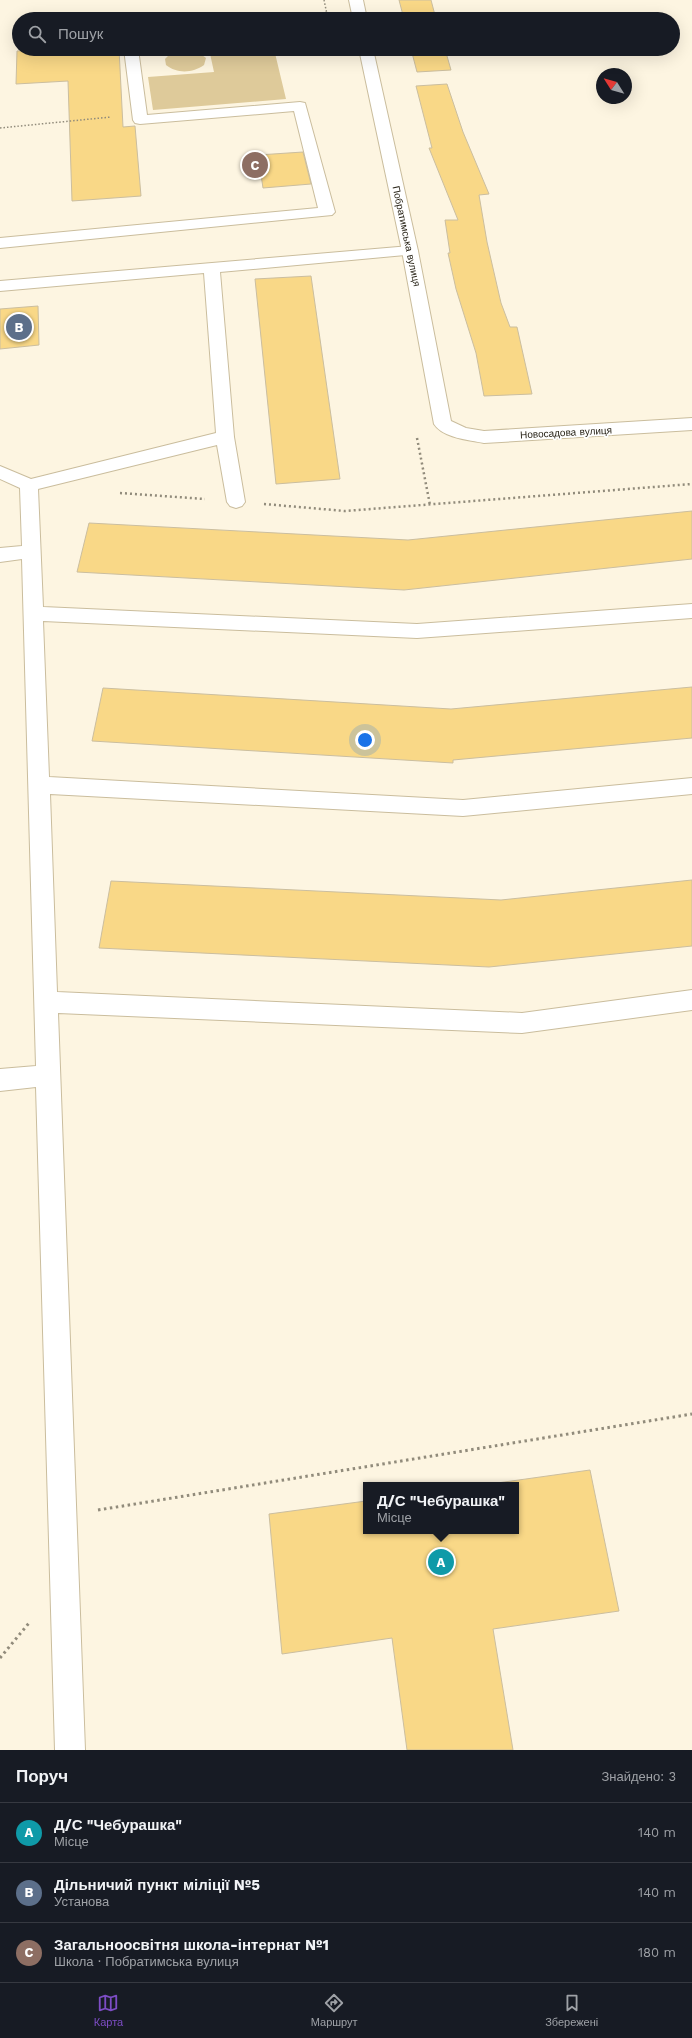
<!DOCTYPE html>
<html lang="uk">
<head>
<meta charset="utf-8">
<style>
	:root { --surface:#171b24; --page:#20242c; --text:#f1f3f6; --muted:#9ea1a6; --line:#363941; --accent:#7d4dc5 }
	body { margin:0; font-family:"Work Sans",sans-serif; background:var(--page); color:var(--text) }
	.compass { position:absolute; left:596px; top:68px; width:36px; height:36px; border-radius:50%; background:var(--surface); box-shadow:0 4px 16px #0002; rotate:307deg }
	.you { position:absolute; left:365px; top:740px; width:14px; height:14px; margin:-10px; border:3px solid #fff; border-radius:50%; background:#1a73e8; box-shadow:0 0 0 6px #1a73e833 }
	.badge { display:grid; place-items:center; width:26px; height:26px; border-radius:50%; background:var(--accent); color:#fff; font-size:13px; font-weight:700 }
	.pin { position:absolute; translate:-50% -50%; border:2px solid #fff; box-shadow:0 1px 4px #0006 }
	.popup { position:absolute; left:363px; top:1482px; width:156px; height:52px; box-sizing:border-box; display:grid; place-content:center; border-radius:0px; background:var(--surface); filter:drop-shadow(0 1px 3px #0005); font-size:13px; white-space:nowrap; color:var(--muted) }
	.popup b { font-size:15px; color:var(--text) }
	.popup::after { content:''; position:absolute; left:50%; top:100%; margin-left:-8px; border:8px solid transparent; border-top-color:var(--surface) }
	.list { margin:0; padding:0; list-style:none }
	h2 { display:flex; justify-content:space-between; align-items:center; height:52px; margin:0; padding:0 16px; font-size:17px }
	h2 small { font-size:13px; font-weight:400; color:var(--muted) }
	.list li { display:grid; grid-template-columns:26px 1fr auto; gap:12px; align-items:center; box-sizing:border-box; height:60px; padding:0 16px; border-top:1px solid var(--line) }
	.list b { display:block; font-size:15px; white-space:nowrap }
	.list p { margin:0; font-size:13px; white-space:nowrap; color:var(--muted) }
	.list em { font-size:13px; font-style:normal; color:var(--muted) }
	.icon { flex:none; width:22px; height:22px; fill:none; stroke:currentColor; stroke-width:2; stroke-linecap:round; stroke-linejoin:round }
	.map { position:relative; flex:none; width:692px; height:1750px; overflow:hidden }
	.search { position:absolute; background:var(--surface); box-shadow:0 4px 16px #0002; left:12px; right:12px; top:12px; height:44px; display:flex; align-items:center; gap:10px; box-sizing:border-box; padding:0 14px; border-radius:22px; color:var(--muted); font-size:15px }
	.sheet { height:232px; background:var(--surface) }
	nav { display:flex; justify-content:space-around; align-items:center; box-sizing:border-box; height:56px; border-top:1px solid var(--line); background:var(--surface); font-size:11px; color:var(--muted) }
	nav a { display:grid; justify-items:center; gap:2px }
	nav .on { color:var(--accent) }
	.map>svg:first-child { display:block }
	.green { fill:#deca9a }
	.building { fill:#f9d887; stroke:#cbbe9f }
	.lines { fill:none; stroke-linecap:round; stroke-linejoin:round }
	.lane-casing { stroke:#cabd9d; stroke-width:2 }
	.secondary-casing { stroke:#cabd9d; stroke-width:2 }
	.path-far2 { stroke:#918b7b; stroke-width:1.5; stroke-dasharray:1.5 2; stroke-linecap:butt }
	.path-far1 { stroke:#918b7b; stroke-width:2.5; stroke-dasharray:2 3; stroke-linecap:butt }
	.path { stroke:#918b7b; stroke-width:3; stroke-dasharray:2.5 3.5; stroke-linecap:butt }
	.lane { fill:#fff; fill-rule:evenodd }
	.secondary { fill:#fff; fill-rule:evenodd }
	.labels { text-anchor:middle; stroke-width:3.5; stroke-linejoin:round; paint-order:stroke }
	.far-street-label { font-size:10px; fill:#241f13; stroke:#fff }
</style>
</head>
<body>
<div class="map">
<svg width="692" height="1750" viewBox="0 0 692 1750">
	<rect width="100%" height="100%" fill="#fdf5e1"/>
	<g class="green">
		<polygon points="209,49 274,49 286,99 153,110 148,77 214,72"/>
		<path d="M185,50L198,52L206,58L204,65C193,73 177,74 166,65L165,59L172,52Z"/>
	</g>
	<g class="building">
		<polygon points="399,0 431,0 436,19 404,19"/>
		<polygon points="50,49 119,49 123,127 135,126 141,196 72,201 68,81 16,84 17,51"/>
		<polygon points="411,49 445,49 451,70 417,72"/>
		<polygon points="447,84 463,132 489,194 479,195 487,242 501,303 510,327 517,327 532,394 484,396 476,353 456,289 448,253 450,253 445,220 458,220 429,148 432,148 416,86"/>
		<polygon points="303,152 311,184 263,188 258,155"/>
		<polygon points="311,276 340,479 276,484 255,279"/>
		<polygon points="38,306 39,345 0,349 0,309"/>
		<polygon points="692,511 692,559 404,590 77,572 89,523 408,540"/>
		<polygon points="692,687 692,738 453,760 453,763 92,741 103,688 451,709"/>
		<polygon points="692,880 692,946 489,967 99,948 111,881 501,900"/>
		<polygon points="590,1470 619,1611 493,1629 513,1750 407,1750 392,1638 282,1654 269,1514 366,1501 366,1531 516,1531 516,1485 483,1485"/>
	</g>
	<g class="lines">
		<defs>
			<g id="lane">
				<polygon points="124,49 138,49 147,115 300,102 305,103 335,212 332,215 0,248 0,238 318,208 294,111 140,124 135,123 133,120"/>
				<polygon points="410,246 416,248 418,251 416,254 220,272 234,437 245,502 242,506 236,508 230,506 227,502 217,445 38,489 43,607 417,624 692,604 692,618 417,638 43,621 49,777 463,800 692,778 692,794 463,816 50,794 57,992 522,1013 692,990 692,1010 522,1033 58,1013 85,1750 55,1750 36,1087 0,1091 0,1069 36,1066 22,559 0,562 0,548 22,546 20,488 0,479 0,466 31,479 216,433 204,273 0,291 0,281"/>
			</g>
			<g id="secondary">
				<polygon points="349,0 363,0 367,19 353,19"/>
				<path d="M359,49H373L418,251L451,421L466,428L484,431L692,418V430L484,443C469,440 443,438 434,424L402,251Z"/>
			</g>
		</defs>
		<use href="#lane" class="lane-casing"/>
		<use href="#secondary" class="secondary-casing"/>
		<g class="path-far2">
			<polyline points="324,0 328,19"/>
			<polyline points="335,49 336,56"/>
			<polyline points="0,128 111,117"/>
		</g>
		<g class="path-far1">
			<polyline points="417,438 430,505"/>
			<polyline points="120,493 205,499"/>
			<polyline points="264,504 345,511 692,484"/>
		</g>
		<g class="path">
			<polyline points="98,1510 692,1414"/>
			<polyline points="0,1658 29,1623"/>
		</g>
		<use href="#lane" class="lane"/>
		<use href="#secondary" class="secondary"/>
	</g>
	<g class="labels">
		<g class="far-street-label">
			<text transform="translate(407 236) rotate(78)" y="4">Побратимська вулиця</text>
			<text transform="translate(566 432) rotate(-3)" y="4">Новосадова вулиця</text>
		</g>
	</g>
</svg>
<svg class="compass" viewBox="-18 -18 36 36"><path d="M0-13l5 13h-10z" fill="#e53935"/><path d="M0 13l5-13h-10z" fill="#9ea1a6"/></svg>
<div class="you"></div>
<div class="pin badge" style="left:441px;top:1562px;background:#0f9aa8">A</div>
<div class="popup"><b>Д/С &quot;Чебурашка&quot;</b>Місце</div>
<div class="pin badge" style="left:19px;top:327px;background:#5c6f8a">B</div>
<div class="pin badge" style="left:255px;top:165px;background:#8d6e63">C</div>
<div class="search"><svg class="icon" aria-label="search" viewBox="0 0 24 24"><circle cx="10" cy="10" r="6"/><path d="M15 15l6 6"/></svg>Пошук</div>
</div>
<section class="sheet">
<h2>Поруч<small>Знайдено: 3</small></h2>
<ul class="list">
<li><span class="badge" style="background:#0f9aa8">A</span><div><b>Д/С &quot;Чебурашка&quot;</b><p>Місце</p></div><em>140 m</em></li>
<li><span class="badge" style="background:#5c6f8a">B</span><div><b>Дільничий пункт міліції №5</b><p>Установа</p></div><em>140 m</em></li>
<li><span class="badge" style="background:#8d6e63">C</span><div><b>Загальноосвітня школа-інтернат №1</b><p>Школа · Побратимська вулиця</p></div><em>180 m</em></li>
</ul>
</section>
<nav>
<a class="on"><svg class="icon" aria-label="map" viewBox="0 0 24 24"><path d="M3 6l6-2 6 2 6-2v14l-6 2-6-2-6 2zM9 4v14M15 6v14"/></svg>Карта</a>
<a><svg class="icon" aria-label="directions" viewBox="0 0 24 24"><path d="M12 3l9 9-9 9-9-9zM9 14v-3h6M13 9l2 2-2 2"/></svg>Маршрут</a>
<a><svg class="icon" aria-label="saved" viewBox="0 0 24 24"><path d="M7 4h10v16l-5-4-5 4z"/></svg>Збережені</a>
</nav>
</body>
</html>
